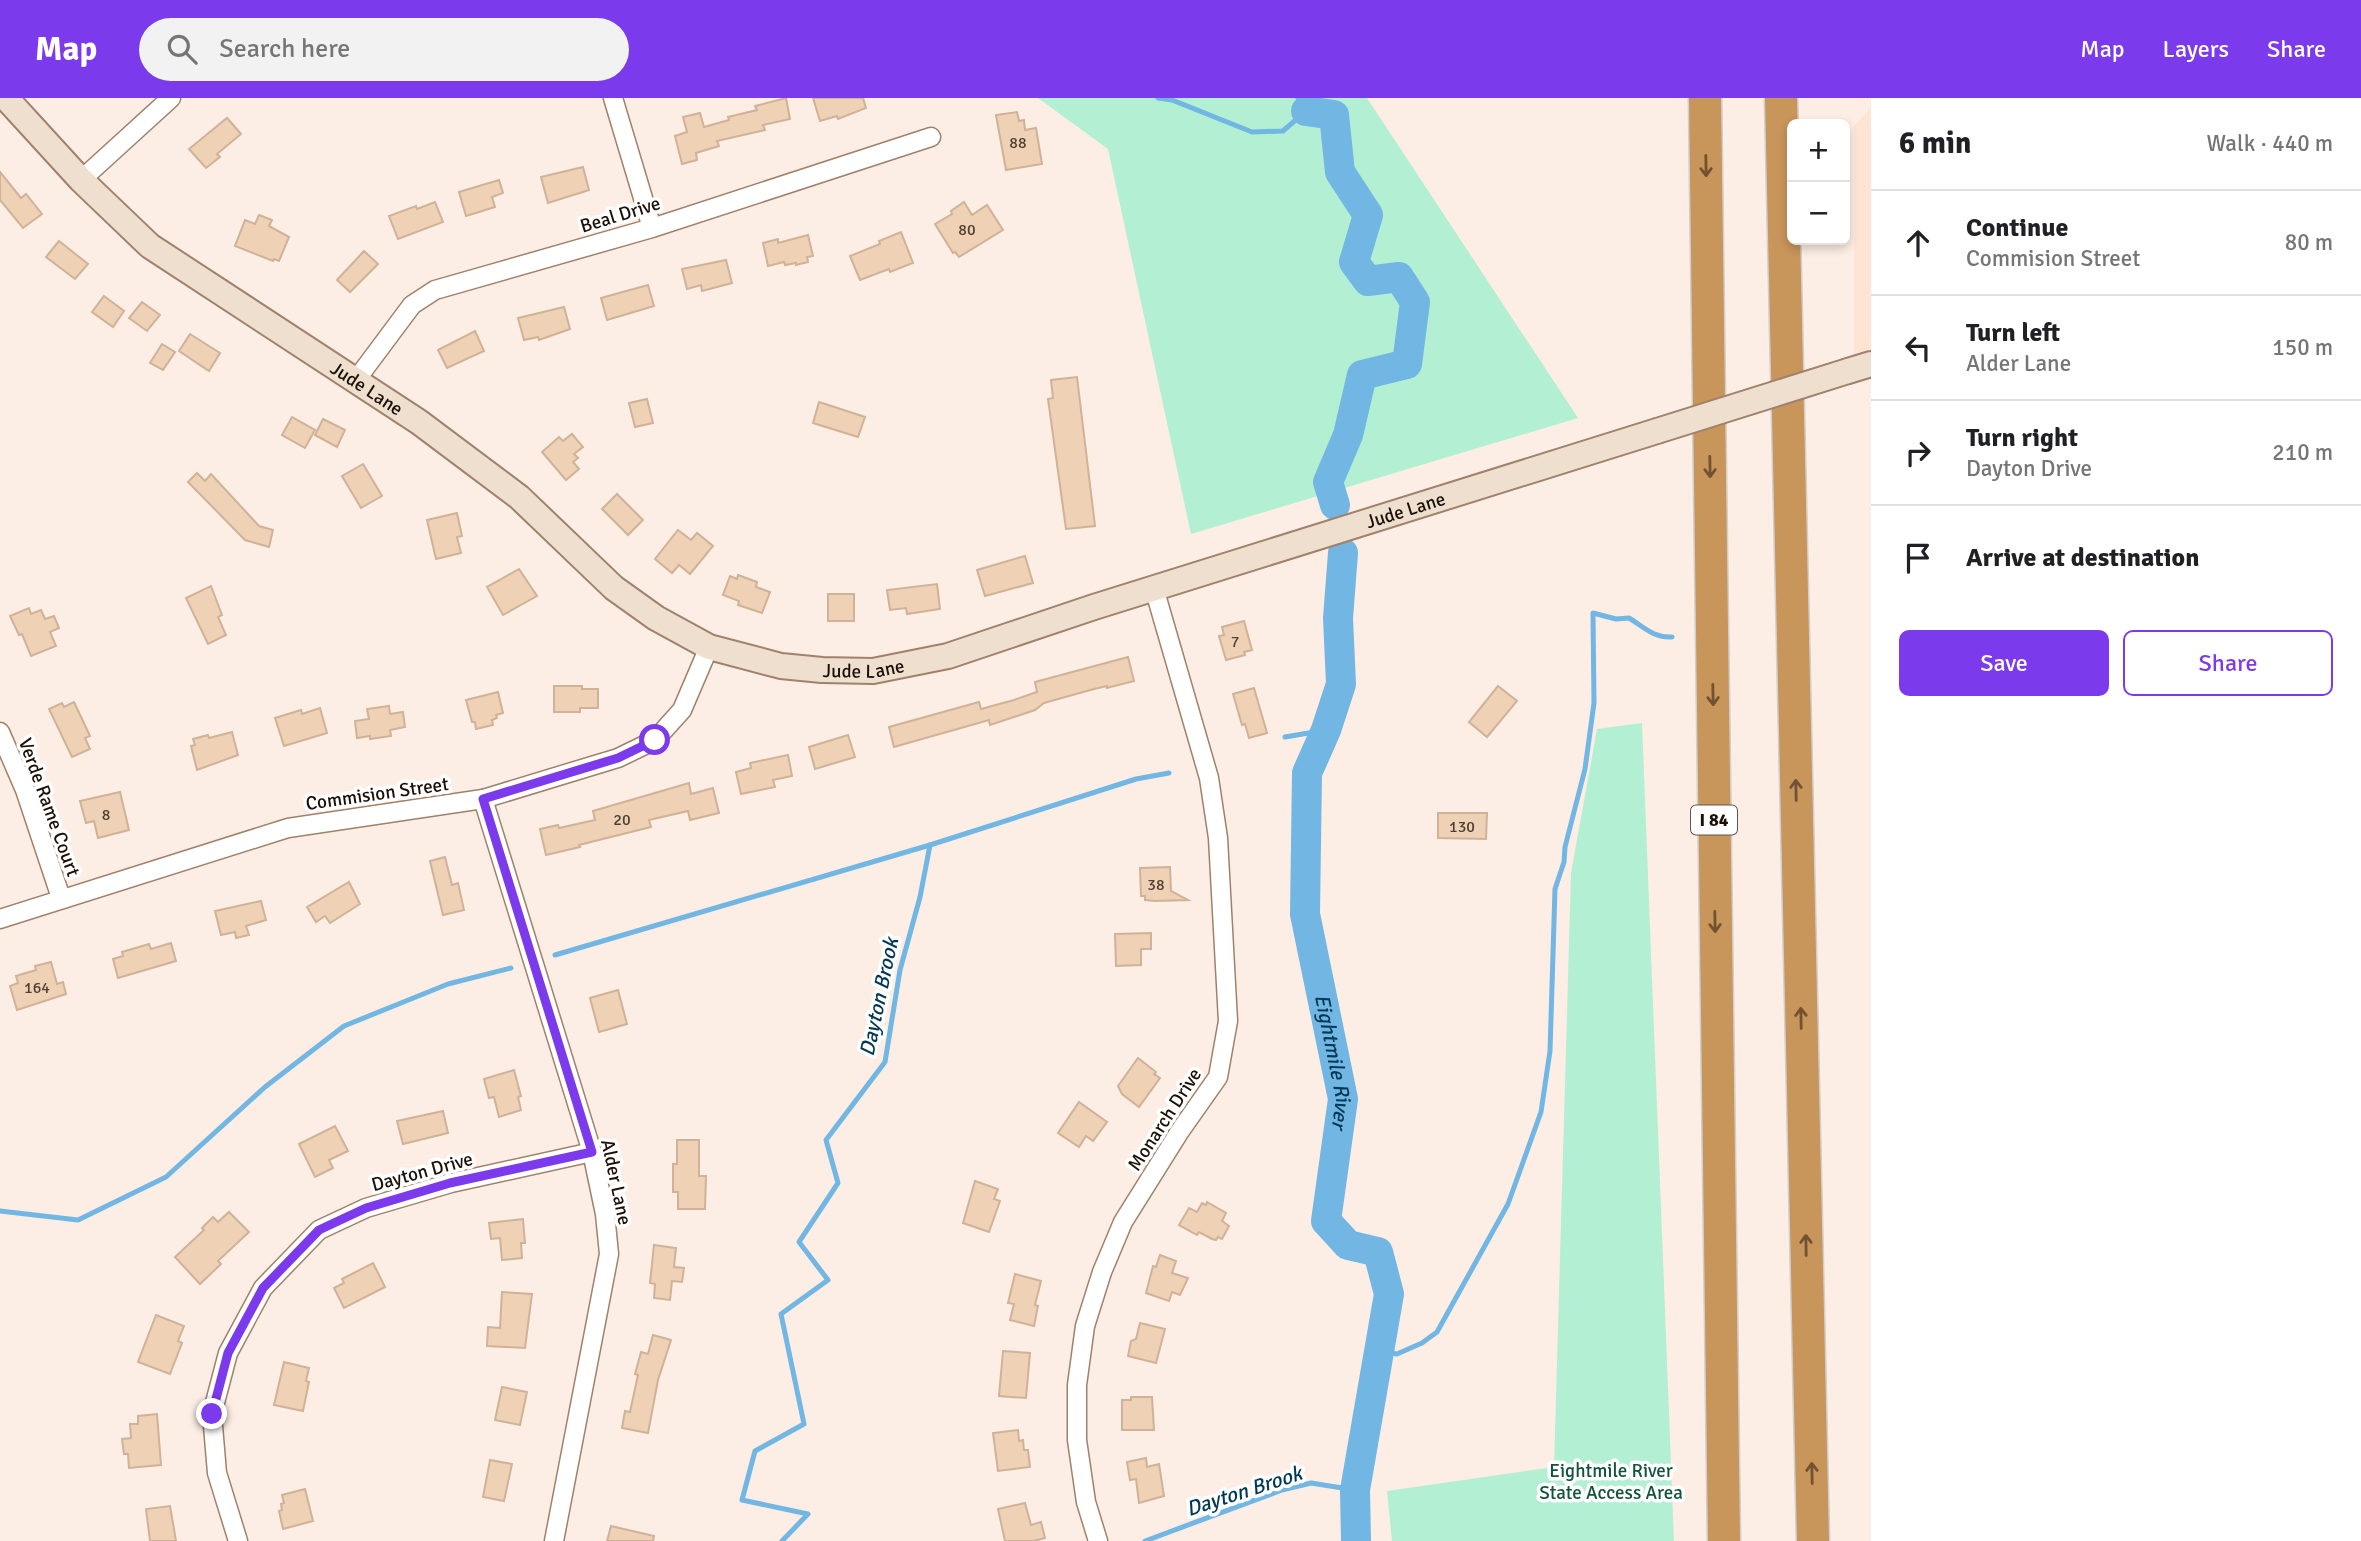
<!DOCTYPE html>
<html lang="en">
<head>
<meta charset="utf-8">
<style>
	:root { --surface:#fff; --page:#f2f2f2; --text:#202124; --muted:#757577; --line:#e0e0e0; --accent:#7c3aed }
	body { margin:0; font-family:Signika,sans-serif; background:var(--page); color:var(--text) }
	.controls { position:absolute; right:21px; top:21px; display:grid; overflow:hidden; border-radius:10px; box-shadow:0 4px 10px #0003 }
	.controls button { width:63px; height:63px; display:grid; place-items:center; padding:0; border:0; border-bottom:2px solid var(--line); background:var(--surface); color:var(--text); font:35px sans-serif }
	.stop { position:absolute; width:21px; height:21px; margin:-16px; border:5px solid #7c3aed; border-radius:50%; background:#fff }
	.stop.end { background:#7c3aed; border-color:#fff; box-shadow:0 2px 7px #0008 }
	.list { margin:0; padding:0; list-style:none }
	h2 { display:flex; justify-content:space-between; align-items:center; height:91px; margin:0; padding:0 28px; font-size:30px }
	h2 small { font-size:23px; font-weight:400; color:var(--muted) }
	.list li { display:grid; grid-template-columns:46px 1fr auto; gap:21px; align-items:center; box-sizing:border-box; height:105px; padding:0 28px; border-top:2px solid var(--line) }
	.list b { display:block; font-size:26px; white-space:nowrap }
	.list p { margin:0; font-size:23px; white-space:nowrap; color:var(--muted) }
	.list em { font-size:23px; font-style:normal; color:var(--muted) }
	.actions { display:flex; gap:14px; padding:21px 28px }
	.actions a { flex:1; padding:16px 0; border:2px solid var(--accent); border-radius:10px; text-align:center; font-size:24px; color:var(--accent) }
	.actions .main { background:var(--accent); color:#fff }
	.icon { flex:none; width:38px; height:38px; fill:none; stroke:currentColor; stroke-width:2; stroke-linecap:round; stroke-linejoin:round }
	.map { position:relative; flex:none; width:1871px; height:1443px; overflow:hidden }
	header { display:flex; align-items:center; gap:42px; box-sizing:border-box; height:98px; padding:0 35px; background:var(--accent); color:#fff }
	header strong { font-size:33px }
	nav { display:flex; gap:38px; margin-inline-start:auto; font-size:24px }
	.search { width:490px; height:63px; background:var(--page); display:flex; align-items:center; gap:18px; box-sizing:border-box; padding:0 24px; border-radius:38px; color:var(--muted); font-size:26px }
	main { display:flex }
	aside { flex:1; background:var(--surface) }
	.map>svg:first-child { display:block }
	.built { fill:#fde4d3 }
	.green { fill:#b3efd3 }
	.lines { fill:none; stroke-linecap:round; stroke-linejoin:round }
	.stream { stroke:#72b6e3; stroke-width:5 }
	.river { stroke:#72b6e3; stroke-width:30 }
	.building { fill:#efd1b6; stroke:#cfb297; stroke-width:2 }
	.street-casing { stroke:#a0816b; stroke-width:21 }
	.secondary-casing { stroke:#a0816b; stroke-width:28 }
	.highway-casing { stroke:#d1cfcd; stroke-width:35 }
	.street { stroke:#fff; stroke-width:18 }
	.secondary { stroke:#eedfce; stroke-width:24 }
	.highway { stroke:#c8955b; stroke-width:32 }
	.secondary-bridge-casing { stroke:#a0816b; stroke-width:28; stroke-linecap:butt }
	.secondary-bridge { stroke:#eedfce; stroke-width:24 }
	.oneway { stroke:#725231 }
	.route { stroke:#7c3aed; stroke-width:9 }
	.labels { text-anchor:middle; stroke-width:7; stroke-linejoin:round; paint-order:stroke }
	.number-label { font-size:16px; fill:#504033 }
	.shield { fill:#fefefe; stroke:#5f5751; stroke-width:2 }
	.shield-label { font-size:18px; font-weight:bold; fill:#1b1007 }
	.street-label { font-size:19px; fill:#1b1007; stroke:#fefefe }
	.park-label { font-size:19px; fill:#12533c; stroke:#fefefe }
	.water-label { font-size:21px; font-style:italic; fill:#003956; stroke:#fefefe }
</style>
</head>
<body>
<header>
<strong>Map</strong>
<div class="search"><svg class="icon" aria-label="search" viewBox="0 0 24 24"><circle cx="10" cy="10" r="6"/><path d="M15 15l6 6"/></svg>Search here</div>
<nav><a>Map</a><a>Layers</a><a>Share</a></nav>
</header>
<main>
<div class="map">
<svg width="1871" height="1443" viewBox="0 0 1871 1443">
	<rect width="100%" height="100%" fill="#fceee4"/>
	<polygon class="built" points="1871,10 1871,253 1854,259 1854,28"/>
	<g class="green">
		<polygon points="1038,0 1367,0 1578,320 1191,436 1108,51"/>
		<polygon points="1642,625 1674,1443 1392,1443 1387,1393 1554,1369 1571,775 1597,631"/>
	</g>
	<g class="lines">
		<g class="stream">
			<polyline points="1158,0 1172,2 1252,34 1283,33 1306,13 1298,0"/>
			<polyline points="1285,639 1326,632"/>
			<polyline points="555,857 930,747"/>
			<polyline points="0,1113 78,1122 166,1079 265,989 344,928 448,886 511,870"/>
			<path d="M1379,1253L1397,1256L1422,1245L1437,1234L1508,1106L1541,1014L1550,953L1555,791L1564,764L1565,749L1585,671L1594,605L1593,515L1616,521L1629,520C1644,529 1653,540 1672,539"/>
			<polyline points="782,1443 808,1416 742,1402 755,1353 804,1326 781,1216 828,1182 799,1144 838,1085 826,1042 885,964 900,872 920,799 930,747 1136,681 1169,675"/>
			<polyline points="1145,1443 1282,1392 1311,1385 1355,1392"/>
		</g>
		<g class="river">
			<polyline points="1306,13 1334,17 1340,74 1368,117 1354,164 1368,183 1399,179 1415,204 1407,266 1362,277 1348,337 1328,384 1335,407"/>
			<path id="s1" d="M1343,455L1338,520L1341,586L1326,632L1307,675L1305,816L1343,1001L1326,1123L1348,1147L1378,1154L1389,1196L1355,1392L1356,1443"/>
		</g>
	</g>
	<g class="building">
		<polygon points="786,0 790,21 763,27 765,32 717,43 719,48 696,55 697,62 682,66 675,38 687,34 683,19 700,15 704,29 729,22 728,19 757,12 755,8"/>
		<polygon points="813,0 863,0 866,10 838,21 837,18 820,23"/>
		<polygon points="1017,14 1019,23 1024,22 1025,32 1036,30 1042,66 1006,72 996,17"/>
		<polygon points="227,20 241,36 217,56 220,59 206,70 189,51"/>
		<polygon points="583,69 589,92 548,105 541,79"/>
		<polygon points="0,74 21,100 26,96 42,116 23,130 0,102"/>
		<polygon points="499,82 503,95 492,99 495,109 466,118 459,94"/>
		<polygon points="435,104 443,124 398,141 389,118 416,108 417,111"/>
		<polygon points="964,104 972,117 987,107 1003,132 959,159 955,154 953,155 935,126 952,116 951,113"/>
		<polygon points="259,117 272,122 269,128 289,139 279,163 274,161 273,163 235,148 245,122 255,126"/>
		<polygon points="901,134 913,165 890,174 889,171 860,182 850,158 880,146 879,143"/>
		<polygon points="808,137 813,158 807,159 808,164 796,167 796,165 785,167 784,164 768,168 763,145 778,141 778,145"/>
		<polygon points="59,143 88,166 75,181 46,159"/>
		<polygon points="364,153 378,166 350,194 337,182"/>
		<polygon points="726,162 732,185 702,193 701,187 687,191 682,171"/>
		<polygon points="648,187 654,208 607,222 601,200"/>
		<polygon points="104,198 124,213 113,229 92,214"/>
		<polygon points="142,204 160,217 147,233 129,220"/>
		<polygon points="564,209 570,231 539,242 538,239 524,242 518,220"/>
		<polygon points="475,233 484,253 447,270 438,252"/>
		<polygon points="190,236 220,255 209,273 179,253"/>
		<polygon points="162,246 175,254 163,272 150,265"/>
		<polygon points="1077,279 1095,428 1066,431 1048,301 1053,300 1051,282"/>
		<polygon points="647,301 653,325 635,329 629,305"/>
		<polygon points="819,304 865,319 858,339 813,325"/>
		<polygon points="292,319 315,332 305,350 282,337"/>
		<polygon points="323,321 345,332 337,349 315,337"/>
		<polygon points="572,336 583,349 574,356 578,360 573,364 579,371 566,382 542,354 559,339 563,343"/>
		<polygon points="363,366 382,398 361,410 342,378"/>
		<polygon points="197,375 205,383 211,376 259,428 273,432 269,449 245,442 188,384"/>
		<polygon points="617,396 643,422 628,437 602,411"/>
		<polygon points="457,415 462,438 457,439 461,455 436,461 427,422"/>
		<polygon points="678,432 691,442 697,435 713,448 690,476 679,467 672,475 655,461"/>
		<polygon points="1025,458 1033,485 985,498 977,472"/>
		<polygon points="519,471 537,498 503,517 487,489"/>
		<polygon points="738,477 757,484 756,489 770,494 762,515 738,507 739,503 723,497 730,478 737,481"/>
		<polygon points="937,486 940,511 907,516 906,510 890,512 887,492"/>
		<polygon points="211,488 222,517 218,519 226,537 208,546 186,500"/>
		<rect x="828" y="496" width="26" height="27"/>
		<polygon points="29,510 31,516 41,512 45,521 54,518 59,530 50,534 56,548 31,558 22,536 19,537 10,518"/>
		<polygon points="1244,523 1252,552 1244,554 1245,557 1226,562 1219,538 1224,537 1222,529"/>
		<polygon points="1128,559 1134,583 1107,590 1107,588 1094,591 1044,605 1035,612 990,627 989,622 894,649 889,629 979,604 981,611 1014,602 1037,594 1035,584"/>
		<polygon points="554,588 582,588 582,591 598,591 598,610 580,610 580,614 554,614"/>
		<polygon points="1498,588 1517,603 1487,639 1469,624"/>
		<polygon points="1254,590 1267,635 1249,640 1245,626 1242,627 1233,596"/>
		<polygon points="498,594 503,615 496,617 497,620 492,622 493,627 476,631 475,624 472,624 466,602"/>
		<polygon points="74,604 90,638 85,640 90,651 72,659 49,611 62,605 64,609"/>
		<polygon points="389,608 390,616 403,614 405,629 390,632 391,638 370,641 370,638 357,640 355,623 369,621 367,611"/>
		<polygon points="320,610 327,635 284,648 275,620 301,612 302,616"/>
		<polygon points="232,634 238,657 197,672 191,648 195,647 193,641 208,637 209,640"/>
		<polygon points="848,637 855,659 815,671 809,649"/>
		<polygon points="788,657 792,678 773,682 775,689 741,696 736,674 751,670 750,665"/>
		<polygon points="689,685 691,696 713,690 719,715 690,722 688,713 649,722 651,729 579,747 580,749 546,757 540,731 558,727 559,730 595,722 593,713"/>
		<polygon points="120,694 129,732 98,740 94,723 86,725 80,703"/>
		<polygon points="1438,715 1487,715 1486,741 1438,740"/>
		<polygon points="445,759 452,787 458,785 464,812 443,817 430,763"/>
		<polygon points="1170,769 1171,793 1188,802 1155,803 1145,802 1145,798 1141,798 1140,770"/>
		<polygon points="349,784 360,806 330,825 325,818 316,824 307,809"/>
		<polygon points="261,803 266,822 246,828 249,837 236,840 235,834 221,837 215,813"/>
		<polygon points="1151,835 1151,851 1141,851 1141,867 1116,868 1115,836"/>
		<polygon points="171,845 176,863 118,880 113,861 123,858 122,854 149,846 151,851"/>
		<polygon points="51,864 57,886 63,884 66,896 17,912 10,888 18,885 16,878 36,872 35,868"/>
		<polygon points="618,892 627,926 599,934 590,900"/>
		<polygon points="1138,960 1156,974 1154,976 1160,980 1139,1009 1122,996 1118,988"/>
		<polygon points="514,972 521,998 518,999 521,1012 499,1019 494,999 489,1000 484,981"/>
		<polygon points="1079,1004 1107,1024 1093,1043 1086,1038 1079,1049 1058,1035"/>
		<polygon points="443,1013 448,1035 403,1046 397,1023"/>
		<polygon points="335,1028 348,1053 329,1062 333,1070 315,1079 299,1046"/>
		<polygon points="677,1042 699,1042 699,1078 706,1078 705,1111 678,1111 678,1094 673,1094 673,1066 677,1066"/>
		<polygon points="975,1083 998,1091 994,1101 1000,1103 989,1134 963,1125"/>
		<polygon points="1207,1104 1226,1115 1222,1123 1229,1128 1222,1141 1218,1139 1216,1142 1212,1141 1199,1134 1197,1137 1179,1127 1189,1110 1197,1114 1202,1105 1206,1107"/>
		<polygon points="229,1114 249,1134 218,1163 221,1166 200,1186 175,1159 204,1132 202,1130 213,1119 218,1124"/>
		<polygon points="523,1121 525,1145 521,1145 522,1160 502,1162 500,1140 491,1141 489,1125"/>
		<polygon points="654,1147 676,1150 674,1169 684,1170 682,1184 672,1183 670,1202 654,1200 655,1186 650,1185"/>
		<polygon points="1160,1157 1176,1163 1172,1175 1188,1180 1180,1197 1172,1194 1169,1203 1146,1195 1153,1168 1156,1169"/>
		<polygon points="373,1165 385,1189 344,1210 334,1190 344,1185 342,1181"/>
		<polygon points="1015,1176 1041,1183 1035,1207 1038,1208 1034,1228 1010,1222 1014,1206 1008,1205"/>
		<polygon points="502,1194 532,1196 525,1250 487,1248 488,1229 500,1230"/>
		<polygon points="156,1217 184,1228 178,1243 182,1245 170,1276 138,1264"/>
		<polygon points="1140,1225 1165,1231 1156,1265 1128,1258 1131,1243 1136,1241"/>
		<polygon points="653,1237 671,1242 658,1282 648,1335 622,1330 625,1313 630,1314 638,1277 635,1276 641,1254 648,1256"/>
		<polygon points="1003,1253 1030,1255 1026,1300 999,1298"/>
		<polygon points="284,1264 309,1270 306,1283 309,1284 303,1313 274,1307"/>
		<polygon points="502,1289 527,1294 520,1327 495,1322"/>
		<polygon points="1131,1299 1152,1299 1154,1332 1122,1332 1122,1302 1131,1302"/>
		<polygon points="157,1316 161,1367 129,1370 128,1356 124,1356 122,1341 131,1340 130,1326 138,1326 138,1318"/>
		<polygon points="1018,1332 1019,1343 1023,1342 1024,1352 1028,1352 1030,1369 998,1373 993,1335"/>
		<polygon points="1146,1360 1147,1369 1159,1366 1164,1398 1139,1405 1136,1381 1130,1382 1127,1364"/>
		<polygon points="490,1362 512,1366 504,1403 483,1399"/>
		<polygon points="305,1391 313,1423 283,1431 279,1413 282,1412 281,1406 284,1405 282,1397"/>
		<polygon points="1025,1405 1031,1427 1041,1424 1045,1440 1033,1443 1005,1443 998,1411"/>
		<polygon points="170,1408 176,1443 150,1443 146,1411"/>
		<polygon points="611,1428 654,1438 653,1443 607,1443"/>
	</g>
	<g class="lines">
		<defs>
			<g id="street">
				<polyline points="613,0 652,130"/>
				<polyline points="81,82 171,0"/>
				<polyline points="356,282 412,207 435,192 652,130 931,39"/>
				<polyline points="0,634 25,692 61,800"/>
				<polyline points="483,701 592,1054 605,1116 609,1156 554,1443"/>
				<polyline points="0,821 288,730 483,701 618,660 655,642 682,612 709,549"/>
				<polyline points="238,1443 217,1375 212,1316 228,1255 263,1190 319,1132 366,1110 451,1085 592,1054"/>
				<polyline points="1098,1443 1086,1404 1077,1342 1077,1287 1085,1228 1102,1174 1123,1124 1180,1033 1218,979 1228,923 1218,740 1209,680 1154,490"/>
			</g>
			<g id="secondary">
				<path id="s2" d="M6,0L81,82L150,148L419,324L519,399L614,490L656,520L709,549L781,568L822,572L873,573L948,558L1094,509L1657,333"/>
				<polyline points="1848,273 1871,266"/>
			</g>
			<g id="highway">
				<polyline points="1705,0 1724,1443"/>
				<polyline points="1781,0 1813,1443"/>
			</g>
		</defs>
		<use href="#street" class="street-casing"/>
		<use href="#secondary" class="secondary-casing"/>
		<use href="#highway" class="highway-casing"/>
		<use href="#street" class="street"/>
		<use href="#secondary" class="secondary"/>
		<use href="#highway" class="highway"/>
		<defs>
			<polyline id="secondary-bridge" points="1657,333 1848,273"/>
		</defs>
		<use href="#secondary-bridge" class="secondary-bridge-casing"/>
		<use href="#secondary-bridge" class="secondary-bridge"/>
	</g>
	<defs><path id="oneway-shaft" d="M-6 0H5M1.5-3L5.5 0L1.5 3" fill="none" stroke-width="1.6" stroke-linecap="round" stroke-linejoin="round" transform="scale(1.75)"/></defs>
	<g class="oneway">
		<use href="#oneway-shaft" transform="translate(1706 68) rotate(89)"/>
		<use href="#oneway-shaft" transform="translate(1710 369) rotate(89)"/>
		<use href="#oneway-shaft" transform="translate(1713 597) rotate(89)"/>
		<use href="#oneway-shaft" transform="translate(1796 692) rotate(-91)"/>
		<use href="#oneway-shaft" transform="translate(1715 824) rotate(89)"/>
		<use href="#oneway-shaft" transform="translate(1801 920) rotate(-91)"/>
		<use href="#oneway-shaft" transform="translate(1806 1147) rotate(-91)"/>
		<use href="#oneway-shaft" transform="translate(1812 1375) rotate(-91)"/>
	</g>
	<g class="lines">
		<polyline class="route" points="212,1316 228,1255 263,1190 319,1132 366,1110 450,1085 592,1054 483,701 618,660 655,642"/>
	</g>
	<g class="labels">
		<g class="number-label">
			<text x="1018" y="50">88</text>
			<text x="967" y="137">80</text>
			<text x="1235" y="549">7</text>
			<text x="106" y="722">8</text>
			<text x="622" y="727">20</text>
			<text x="1462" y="734">130</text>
			<text x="1156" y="792">38</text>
			<text x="37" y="895">164</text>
		</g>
		<rect class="shield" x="1691" y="707.5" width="46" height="29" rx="5"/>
		<g class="shield-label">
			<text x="1714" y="728">I 84</text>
		</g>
		<g class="street-label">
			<text transform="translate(620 116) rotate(-17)" y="7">Beal Drive</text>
			<text dy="7" stroke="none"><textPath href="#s2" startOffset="466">Jude Lane</textPath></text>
			<text dy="7" stroke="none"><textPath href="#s2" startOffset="1620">Jude Lane</textPath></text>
			<text dy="7" stroke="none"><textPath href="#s2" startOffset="1054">Jude Lane</textPath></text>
			<text transform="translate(377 695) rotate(-8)" y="7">Commision Street</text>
			<text transform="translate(50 709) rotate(70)" y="7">Verde Rame Court</text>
			<text transform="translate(1164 1021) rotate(-57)" y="7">Monarch Drive</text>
			<text transform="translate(422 1073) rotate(-15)" y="7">Dayton Drive</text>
			<text transform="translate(617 1084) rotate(78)" y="7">Alder Lane</text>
		</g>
		<g class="park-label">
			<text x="1611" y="1379">Eightmile River<tspan x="1611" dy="22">State Access Area</tspan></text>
		</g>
		<g class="water-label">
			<text transform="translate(879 899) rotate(-78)" y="7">Dayton Brook</text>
			<text dy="7" stroke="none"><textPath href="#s1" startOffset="518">Eightmile River</textPath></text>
			<text transform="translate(1244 1393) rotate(-18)" y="7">Dayton Brook</text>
		</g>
	</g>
</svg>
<div class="controls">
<button>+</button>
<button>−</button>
</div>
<div class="stop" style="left:655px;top:642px"></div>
<div class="stop end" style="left:212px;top:1316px"></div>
</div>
<aside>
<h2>6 min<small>Walk · 440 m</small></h2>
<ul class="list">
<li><svg class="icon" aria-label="ahead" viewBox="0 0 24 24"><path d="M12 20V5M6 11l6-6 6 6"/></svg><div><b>Continue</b><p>Commision Street</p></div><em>80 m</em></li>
<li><svg class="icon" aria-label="left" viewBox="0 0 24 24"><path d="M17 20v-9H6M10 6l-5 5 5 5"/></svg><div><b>Turn left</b><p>Alder Lane</p></div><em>150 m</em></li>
<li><svg class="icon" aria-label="right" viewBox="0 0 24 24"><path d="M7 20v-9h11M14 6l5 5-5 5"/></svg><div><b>Turn right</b><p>Dayton Drive</p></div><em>210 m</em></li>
<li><svg class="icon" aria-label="arrive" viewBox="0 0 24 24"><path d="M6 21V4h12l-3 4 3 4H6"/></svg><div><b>Arrive at destination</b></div></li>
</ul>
<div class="actions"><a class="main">Save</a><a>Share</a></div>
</aside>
</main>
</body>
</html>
